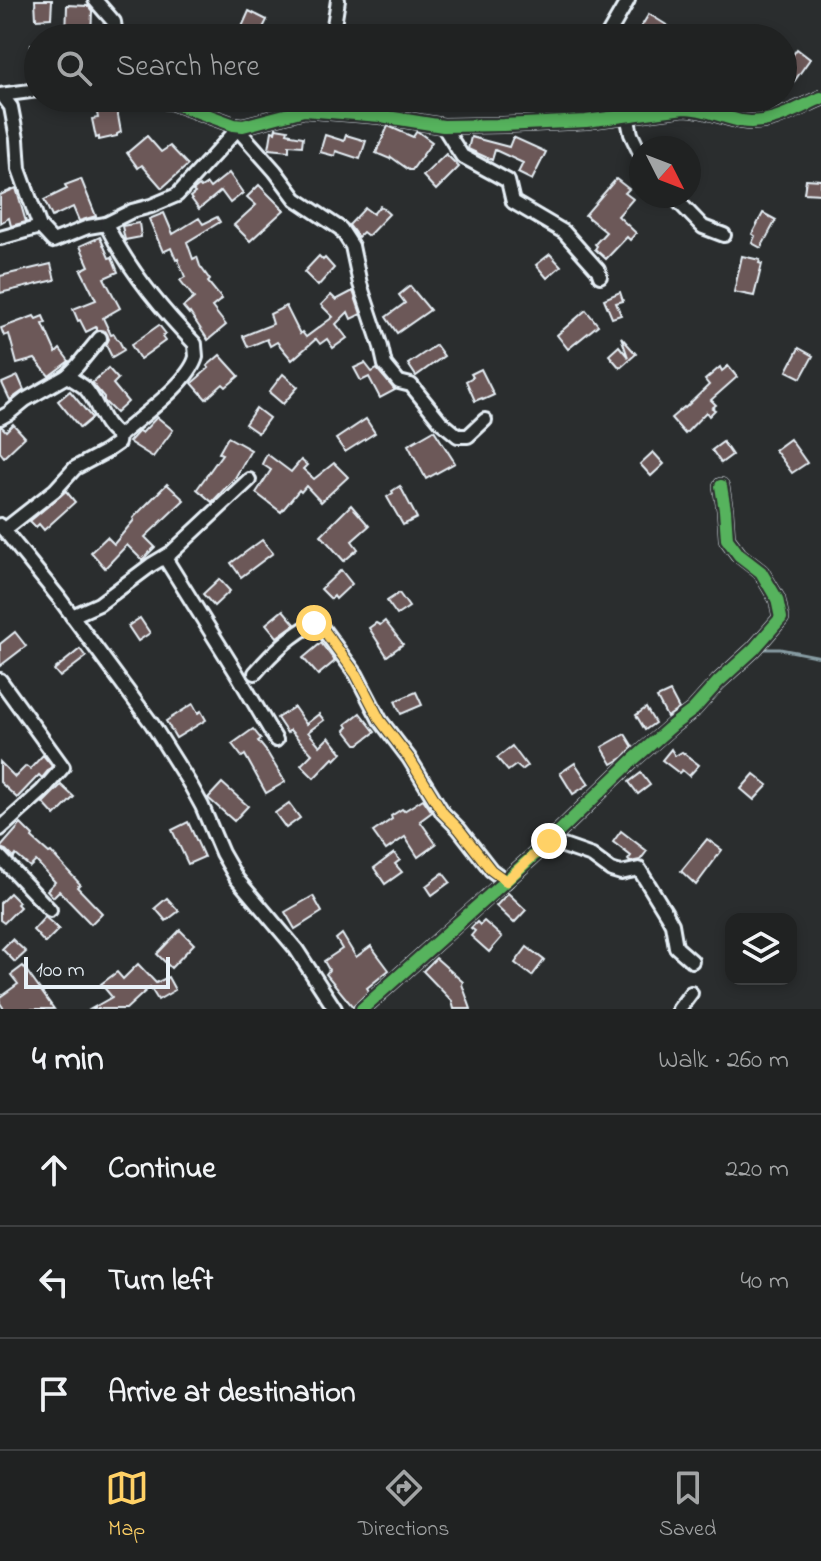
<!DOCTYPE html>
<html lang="en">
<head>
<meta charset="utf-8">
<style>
	:root { --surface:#202222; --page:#2d2f2f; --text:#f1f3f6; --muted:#a2a4a5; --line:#3d3f40; --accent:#ffd166 }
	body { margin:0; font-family:"Indie Flower",sans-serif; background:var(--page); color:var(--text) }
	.controls { position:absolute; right:24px; bottom:24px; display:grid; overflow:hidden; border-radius:16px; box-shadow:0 4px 12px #0003 }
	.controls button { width:72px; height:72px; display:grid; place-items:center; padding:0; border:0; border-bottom:2px solid var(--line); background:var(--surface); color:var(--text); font:40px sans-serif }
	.compass { position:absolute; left:629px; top:136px; width:72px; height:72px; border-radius:50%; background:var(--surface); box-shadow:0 4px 12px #0003; rotate:132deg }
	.scale { position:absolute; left:24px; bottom:20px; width:146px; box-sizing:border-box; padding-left:8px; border:4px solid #e8f1f8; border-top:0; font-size:22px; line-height:28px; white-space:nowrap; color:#e8f1f8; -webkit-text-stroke:6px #2a2d2e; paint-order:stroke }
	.stop { position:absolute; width:24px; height:24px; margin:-18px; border:6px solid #ffd166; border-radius:50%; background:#fff }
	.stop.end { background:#ffd166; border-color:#fff; box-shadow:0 2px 8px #0008 }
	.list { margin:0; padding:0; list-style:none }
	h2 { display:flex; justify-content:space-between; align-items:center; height:104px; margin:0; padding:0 32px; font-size:34px }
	h2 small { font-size:26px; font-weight:400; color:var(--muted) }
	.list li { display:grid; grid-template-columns:52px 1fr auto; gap:24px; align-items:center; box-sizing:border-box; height:112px; padding:0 32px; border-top:2px solid var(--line) }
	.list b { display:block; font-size:30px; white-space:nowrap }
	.list em { font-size:26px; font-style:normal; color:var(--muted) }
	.icon { flex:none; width:44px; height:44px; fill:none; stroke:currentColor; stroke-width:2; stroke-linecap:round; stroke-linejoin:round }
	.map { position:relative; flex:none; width:821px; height:1009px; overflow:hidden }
	.search { position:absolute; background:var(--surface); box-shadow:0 4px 12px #0003; left:24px; right:24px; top:24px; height:88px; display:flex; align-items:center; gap:20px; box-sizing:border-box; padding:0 28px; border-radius:44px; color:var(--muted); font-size:30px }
	.sheet { height:440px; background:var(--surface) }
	nav { display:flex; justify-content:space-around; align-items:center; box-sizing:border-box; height:112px; border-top:2px solid var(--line); background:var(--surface); font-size:22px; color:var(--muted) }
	nav a { display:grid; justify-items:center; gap:4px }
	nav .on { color:var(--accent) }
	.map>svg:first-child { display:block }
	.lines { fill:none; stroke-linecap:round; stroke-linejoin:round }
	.stream { stroke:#879ca3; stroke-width:3 }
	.building { fill:#6c5958; stroke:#e8f1f8; stroke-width:2 }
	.minor-casing { stroke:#e8f1f8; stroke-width:18 }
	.minor { stroke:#2a2d2e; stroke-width:12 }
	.cycleway-casing { stroke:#2a2d2e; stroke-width:17 }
	.cycleway { stroke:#56b35d; stroke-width:12 }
	.route { stroke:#ffd166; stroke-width:10 }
</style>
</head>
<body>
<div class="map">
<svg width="821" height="1009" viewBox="0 0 821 1009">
	<rect width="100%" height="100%" fill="#2a2d2e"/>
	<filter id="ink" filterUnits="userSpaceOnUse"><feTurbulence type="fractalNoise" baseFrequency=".0125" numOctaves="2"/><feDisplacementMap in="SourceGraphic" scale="16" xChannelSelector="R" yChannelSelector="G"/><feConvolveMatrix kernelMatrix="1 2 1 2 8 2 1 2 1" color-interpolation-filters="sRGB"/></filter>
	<g filter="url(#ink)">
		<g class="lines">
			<polyline class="stream" points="761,649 780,649 821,657"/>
		</g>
		<g class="building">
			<polygon points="35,0 52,0 51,18 36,19"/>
			<polygon points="67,5 88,6 92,11 91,38 66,38"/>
			<polygon points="249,11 267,20 258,38 238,38 243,30 241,29"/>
			<polygon points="649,14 673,29 668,38 659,38 641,27"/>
			<polygon points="31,44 38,44 38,71 28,70"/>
			<polygon points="797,49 810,59 783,97 783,69"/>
			<polygon points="115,99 121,132 117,134 117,136 99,140 99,137 96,138 92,119 98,118 95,102"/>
			<polygon points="388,126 413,137 417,131 432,142 412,170 409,170 391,157 390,159 376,153"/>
			<polygon points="276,128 288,130 287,133 291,134 291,135 303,137 302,146 289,145 289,151 269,149 272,131 275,132"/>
			<polygon points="325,135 344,141 346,135 366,141 360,159 336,151 335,156 320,152"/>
			<polygon points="147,136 161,152 170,146 188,165 162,188 142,165 138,168 127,153"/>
			<polygon points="471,137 509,147 513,137 546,152 532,180 518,173 523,163 495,150 492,160 468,149"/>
			<polygon points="446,154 459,167 436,190 423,176"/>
			<polygon points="229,173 243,193 230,203 221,191 199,209 190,197 195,193 193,191 199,186 201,188 207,184 210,188"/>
			<polygon points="81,179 96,216 79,221 73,207 52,217 44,200 67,189 65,185"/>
			<polygon points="616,179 629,189 625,193 633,199 618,216 636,233 630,240 627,237 606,259 595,249 597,246 595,244 606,232 585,215"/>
			<polygon points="806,179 821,180 821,194 804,193"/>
			<polygon points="259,185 284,210 250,241 234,225 256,205 247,197"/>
			<polygon points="16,188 26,222 11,226 9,218 0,223 0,195"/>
			<polygon points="380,206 389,214 368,236 363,232 358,237 349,225 365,208 373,214"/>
			<polygon points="164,213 173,234 199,218 203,224 217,217 220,222 187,242 193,259 197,257 200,266 210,280 208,282 222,299 212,307 226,325 208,340 190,313 189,314 183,307 194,298 180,280 185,277 178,259 176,260 171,248 163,252 149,219"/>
			<polygon points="763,213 776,220 761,248 752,243 755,236 752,234"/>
			<polygon points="139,223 141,237 125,240 122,226"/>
			<polygon points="100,237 109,258 112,257 118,272 104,278 120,308 103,318 111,335 114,334 117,339 118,339 124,350 112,357 106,345 109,339 106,332 97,330 96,327 86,332 80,320 78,321 73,309 96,300 81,270 89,266 80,246"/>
			<polygon points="550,254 561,266 547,278 536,265"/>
			<polygon points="319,256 323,260 325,258 334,268 318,286 304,272"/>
			<polygon points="742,256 760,260 759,263 762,264 754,296 734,292"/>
			<polygon points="51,264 55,280 0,293 0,276"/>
			<polygon points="410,286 430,310 397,333 386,317 405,303 399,295"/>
			<polygon points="353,291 361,314 351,319 348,312 336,324 347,338 333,348 327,339 320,344 316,339 292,360 277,342 270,346 267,339 248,347 243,336 273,324 270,314 286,306 300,334 302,332 306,337 333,317 321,305 331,295 336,300"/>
			<polygon points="620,292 623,301 616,303 621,315 612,318 604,299"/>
			<polygon points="586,310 598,325 568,349 557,335"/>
			<polygon points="34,316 36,319 43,316 46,323 43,324 56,353 60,349 69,361 49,376 35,359 17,364 9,334 4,336 1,328"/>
			<polygon points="159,325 166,334 162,337 165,341 140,359 131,345"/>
			<polygon points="621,337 636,354 620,368 609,355 619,346 628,357"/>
			<polygon points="436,345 444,356 416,376 408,364"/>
			<polygon points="799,348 813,356 801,378 787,371"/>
			<polygon points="220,355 239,376 226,387 223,384 206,399 192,383 209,368 207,366"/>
			<polygon points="365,363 372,372 377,369 395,390 380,398 369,377 361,381 354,368"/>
			<polygon points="728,366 737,377 711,400 716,405 712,408 715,410 709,416 706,412 685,434 671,418 684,407 685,408 709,385 705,380 720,367 722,371"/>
			<polygon points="108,368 118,379 113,384 128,402 116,413 104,401 104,397 92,383"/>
			<polygon points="481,369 494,395 483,400 482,398 475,401 466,381 473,377 471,374"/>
			<polygon points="283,374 298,387 283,404 269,392"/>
			<polygon points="18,376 24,390 10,400 2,383"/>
			<polygon points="70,391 92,418 80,428 58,401"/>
			<polygon points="256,408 269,418 258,433 245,424"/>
			<polygon points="157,417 173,430 153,457 129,442 139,431 142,433"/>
			<polygon points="366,419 375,433 345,452 336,439"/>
			<polygon points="13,424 25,437 4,457 0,452 0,427 2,427 6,431"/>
			<polygon points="434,430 455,463 426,479 408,445"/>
			<polygon points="228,437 251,450 235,478 212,502 197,489 222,454 219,453"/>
			<polygon points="790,439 807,463 792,473 775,450"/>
			<polygon points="723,442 732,455 721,463 712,450"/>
			<polygon points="653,452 664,464 651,476 640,464"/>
			<polygon points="267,454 291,472 301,460 307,465 303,469 314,479 334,463 348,477 321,502 306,486 301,492 299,490 281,512 256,493 271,470 262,464"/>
			<polygon points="167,484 184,500 145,537 155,547 142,560 127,545 105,568 91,552 107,537 114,544 134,520 133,518"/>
			<polygon points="400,486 417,518 403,525 387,497 393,493 392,491"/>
			<polygon points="66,491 75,502 44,530 39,524 36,527 30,521"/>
			<polygon points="351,505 369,526 352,541 358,549 344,561 321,535"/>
			<polygon points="262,540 273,553 241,577 231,563"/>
			<polygon points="341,570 352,584 336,599 334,596 331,599 321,589"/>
			<polygon points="219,579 230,591 214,606 203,594"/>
			<polygon points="399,593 409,607 397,615 387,601"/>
			<polygon points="283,610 295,624 277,637 266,624"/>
			<polygon points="140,618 150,633 138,641 128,626"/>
			<polygon points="385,621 403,644 387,656 369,628 376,623 380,625"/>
			<polygon points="15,632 26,646 0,666 0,644"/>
			<polygon points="321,643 335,661 318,675 303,658"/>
			<polygon points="80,649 86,657 60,677 54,670"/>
			<polygon points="416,692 422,705 401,714 395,701"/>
			<polygon points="670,692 679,709 667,717 657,698"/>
			<polygon points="193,704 198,713 201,711 206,720 176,738 166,721"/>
			<polygon points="294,707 306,724 319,714 324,720 308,732 320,746 329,737 342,753 335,760 333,758 314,778 301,765 312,754 290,730 287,733 277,718"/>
			<polygon points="646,708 655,723 645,730 636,715"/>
			<polygon points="360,713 375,732 359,744 356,744 345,730 348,727 346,724"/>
			<polygon points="253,729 261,739 258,741 267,752 285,782 266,793 245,755 242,757 232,744"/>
			<polygon points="625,734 633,747 624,757 612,764 602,747"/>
			<polygon points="512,746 527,766 522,770 516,765 508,771 497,758"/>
			<polygon points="671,749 675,756 682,752 699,765 689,776 682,770 679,773 662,760"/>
			<polygon points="43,755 52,766 42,778 39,775 17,798 0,782 0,762 15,777 26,766 30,769"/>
			<polygon points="575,763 589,784 573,794 560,773"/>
			<polygon points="641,773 650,785 638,794 629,782"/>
			<polygon points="754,774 768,785 754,800 741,789"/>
			<polygon points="222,783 248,806 234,821 208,798"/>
			<polygon points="61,785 74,797 55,816 43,803"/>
			<polygon points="423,799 432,812 420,821 436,844 418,857 405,837 386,850 373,832 392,819 391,816 402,809 404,811"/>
			<polygon points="289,803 300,818 286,828 275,813"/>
			<polygon points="188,822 204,857 188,864 172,830"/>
			<polygon points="21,824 33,836 32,838 49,853 51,852 80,884 77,887 102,913 91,924 59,891 53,897 47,890 55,882 36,861 30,867 16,855 14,858 6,850 0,848"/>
			<polygon points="621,831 647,851 640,860 630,862 628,860 631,856 613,842"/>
			<polygon points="707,839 722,850 696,885 681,871"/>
			<polygon points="394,853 400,860 395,864 402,872 385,884 374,868"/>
			<polygon points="443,873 450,882 432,895 426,886"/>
			<polygon points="10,893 19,902 17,904 20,907 4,923 0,920 0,903"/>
			<polygon points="508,893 526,910 514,923 496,906"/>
			<polygon points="313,896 322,912 295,929 285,912"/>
			<polygon points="167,898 179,911 166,921 155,908"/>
			<polygon points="45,917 59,929 45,943 33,930"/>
			<polygon points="484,921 502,937 489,952 471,936 475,931 471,928 477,922 480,925"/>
			<polygon points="180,930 194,944 171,968 157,954"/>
			<polygon points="342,934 356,957 371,946 389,970 367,988 369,991 353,1007 326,974 329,970 324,961 342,949 336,939"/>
			<polygon points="12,939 26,952 15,962 2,949"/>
			<polygon points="527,947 544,960 532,976 515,963"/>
			<polygon points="436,958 463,982 462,984 471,1009 454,1009 452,1001 423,971"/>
			<polygon points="138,964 156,983 168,977 175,990 158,1000 150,987 126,1009 91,1009 112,997 101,984 117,972 123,979"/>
			<polygon points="23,966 54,1009 4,1009 0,1003 0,997 18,984 11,975"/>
		</g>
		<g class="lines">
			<defs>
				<g id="minor">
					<polyline points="95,0 114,22 116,38"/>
					<polyline points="332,38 338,0"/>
					<polyline points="606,38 628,0"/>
					<polyline points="0,95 38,90"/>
					<path d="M2,95L11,107L17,139L19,169L40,227L53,241L88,227L106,224C128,269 160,308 195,344C195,347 196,355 196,357C189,383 139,418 119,436L118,443L105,452L75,468L55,490L4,530"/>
					<path d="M143,98L171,102L234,125L243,126L304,110L381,116L443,126L503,125L586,121L684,108C704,108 722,117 741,121C769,126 796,109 821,98"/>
					<polyline points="627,115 631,134 641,155"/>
					<polyline points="557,122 571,98"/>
					<polyline points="234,125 275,171 296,199 341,229 352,246 360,284 381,347 385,365 399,382 411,385 441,422 458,436 468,436 485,420"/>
					<polyline points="443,126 462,156 508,181 513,202 564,232 598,270 600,276"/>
					<polyline points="673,196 703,227 724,235"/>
					<polyline points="106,224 132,211 151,206 177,195 234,133 234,125"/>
					<polyline points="0,238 40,227"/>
					<polyline points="67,376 77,366 100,338"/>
					<path d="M0,418L9,413L25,400L67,376C72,379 79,383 84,387C99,402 100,424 119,436"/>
					<polyline points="0,525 59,598 152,724 191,786 202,806 222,853 237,879 296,949 335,1009"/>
					<polyline points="165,558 236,672 276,740"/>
					<polyline points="72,616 99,604 151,565 171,553 249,480"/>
					<path d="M255,673C272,653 291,635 314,623L323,629L356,674L380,720L409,758L443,813L459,829L491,870L506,881"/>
					<polyline points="0,680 63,767 42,791 0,829"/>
					<polyline points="549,841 592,856 611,870 621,873 639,869 666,913 672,924 676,947 692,961"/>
					<polyline points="0,857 50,910"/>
					<polyline points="362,1009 540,850 634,759 673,725 693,710 718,682 754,649 781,618 777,599 761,572 739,555 727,539 725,510 721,486"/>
					<polyline points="679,1009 691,993"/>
				</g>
			</defs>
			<use href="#minor" class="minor-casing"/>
			<use href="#minor" class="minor"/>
			<defs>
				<g id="cycleway">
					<path d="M143,98L171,102L234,125L243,126L304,110L381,116L443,126L503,125L586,121L684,108C704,108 722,117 741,121C769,126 796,109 821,98"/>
					<polyline points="362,1009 540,850 634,759 673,725 693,710 718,682 754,649 781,618 777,599 761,572 739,555 727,539 725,510 721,486"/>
				</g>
			</defs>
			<use href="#cycleway" class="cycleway-casing"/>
			<use href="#cycleway" class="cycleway"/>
		</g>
	</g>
	<g class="lines" filter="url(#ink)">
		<polyline class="route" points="314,623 323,629 356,674 380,720 409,758 443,813 459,829 491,870 506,881 549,841"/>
	</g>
</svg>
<div class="controls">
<button><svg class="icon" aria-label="layers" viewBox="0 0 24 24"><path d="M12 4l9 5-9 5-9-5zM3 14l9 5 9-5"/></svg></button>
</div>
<svg class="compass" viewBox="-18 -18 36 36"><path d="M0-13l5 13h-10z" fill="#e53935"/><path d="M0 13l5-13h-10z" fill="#a2a4a5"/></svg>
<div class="scale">100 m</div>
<div class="stop" style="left:314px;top:623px"></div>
<div class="stop end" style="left:549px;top:841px"></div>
<div class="search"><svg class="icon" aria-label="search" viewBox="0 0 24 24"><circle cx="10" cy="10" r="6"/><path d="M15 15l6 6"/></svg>Search here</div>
</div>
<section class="sheet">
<h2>4 min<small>Walk · 260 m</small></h2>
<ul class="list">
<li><svg class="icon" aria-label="ahead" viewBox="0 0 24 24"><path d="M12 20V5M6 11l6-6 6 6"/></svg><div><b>Continue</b></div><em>220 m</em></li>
<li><svg class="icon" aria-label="left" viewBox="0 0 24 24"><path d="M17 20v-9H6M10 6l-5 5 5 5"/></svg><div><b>Turn left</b></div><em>40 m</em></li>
<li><svg class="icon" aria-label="arrive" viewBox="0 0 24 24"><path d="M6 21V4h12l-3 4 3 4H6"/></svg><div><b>Arrive at destination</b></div></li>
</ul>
</section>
<nav>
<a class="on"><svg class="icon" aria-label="map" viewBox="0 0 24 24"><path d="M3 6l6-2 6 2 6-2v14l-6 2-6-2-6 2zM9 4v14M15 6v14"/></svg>Map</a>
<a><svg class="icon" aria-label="directions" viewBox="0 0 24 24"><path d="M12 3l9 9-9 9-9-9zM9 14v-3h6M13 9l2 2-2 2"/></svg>Directions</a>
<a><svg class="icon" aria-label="saved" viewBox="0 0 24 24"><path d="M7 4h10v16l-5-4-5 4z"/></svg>Saved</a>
</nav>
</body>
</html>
